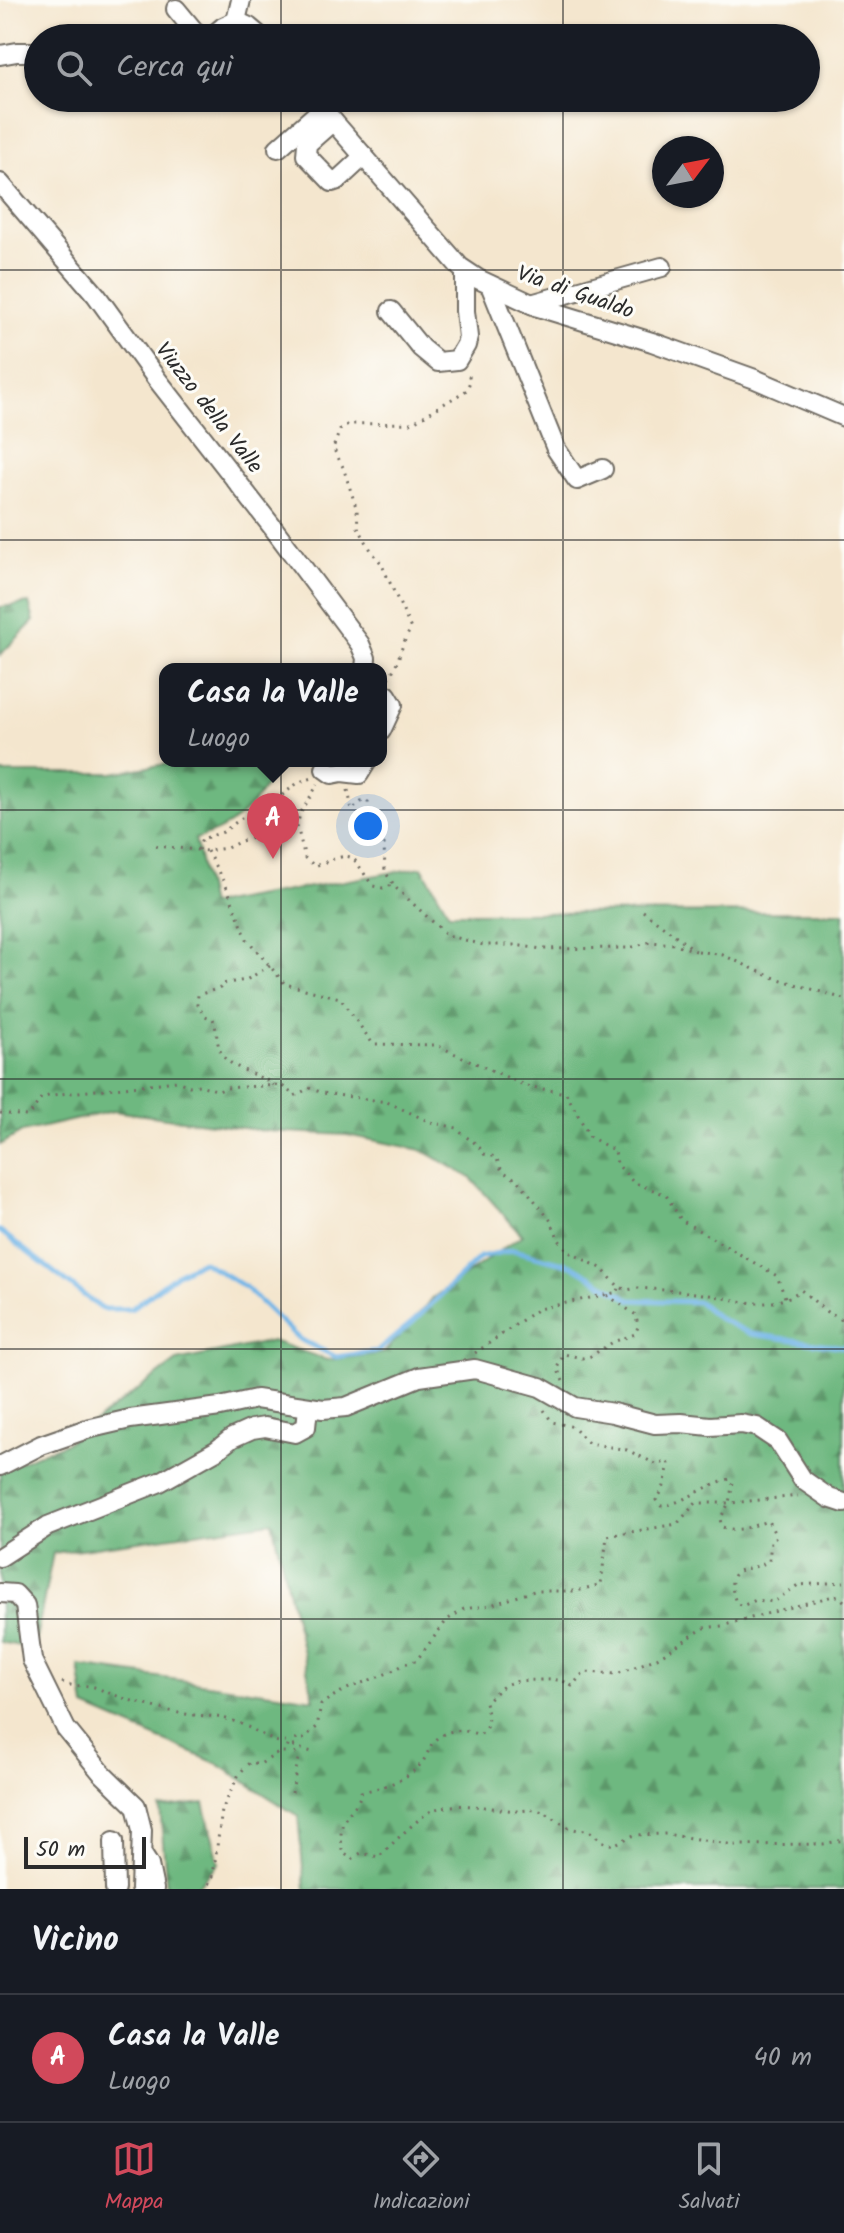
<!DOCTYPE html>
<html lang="it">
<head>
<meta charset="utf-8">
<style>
	:root { --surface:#171b24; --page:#242831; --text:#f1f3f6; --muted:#9ea1a6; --line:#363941; --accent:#d1495b }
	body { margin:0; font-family:Kalam,sans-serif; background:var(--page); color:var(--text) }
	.compass { position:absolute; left:652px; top:136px; width:72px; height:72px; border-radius:50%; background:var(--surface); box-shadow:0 2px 6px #0004; rotate:58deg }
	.scale { position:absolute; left:24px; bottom:20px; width:122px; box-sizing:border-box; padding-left:8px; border:4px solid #2b2b2b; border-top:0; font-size:22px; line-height:28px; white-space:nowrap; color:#2b2b2b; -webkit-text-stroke:6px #fdfcf7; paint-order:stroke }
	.you { position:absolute; left:368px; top:826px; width:28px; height:28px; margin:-20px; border:6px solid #fff; border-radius:50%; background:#1a73e8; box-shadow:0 0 0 12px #1a73e833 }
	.badge { display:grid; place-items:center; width:52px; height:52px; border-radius:50%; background:var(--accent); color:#fff; font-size:26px; font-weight:700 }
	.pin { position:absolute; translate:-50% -66px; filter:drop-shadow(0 2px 4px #0008) }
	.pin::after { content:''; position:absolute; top:42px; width:28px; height:24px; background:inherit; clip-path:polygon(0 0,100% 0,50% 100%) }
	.popup { position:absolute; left:159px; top:663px; width:228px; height:104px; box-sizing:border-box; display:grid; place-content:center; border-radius:16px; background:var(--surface); filter:drop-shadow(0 2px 6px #0005); font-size:26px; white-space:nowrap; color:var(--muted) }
	.popup b { font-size:30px; color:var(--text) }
	.popup::after { content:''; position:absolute; left:50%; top:100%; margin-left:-16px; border:16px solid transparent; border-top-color:var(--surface) }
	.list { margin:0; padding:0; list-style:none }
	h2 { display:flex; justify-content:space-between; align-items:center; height:104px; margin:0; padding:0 32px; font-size:34px }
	h2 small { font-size:26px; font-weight:400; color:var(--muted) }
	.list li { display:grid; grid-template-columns:52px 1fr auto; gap:24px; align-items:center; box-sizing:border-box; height:128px; padding:0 32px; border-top:2px solid var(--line) }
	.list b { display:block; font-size:30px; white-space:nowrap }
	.list p { margin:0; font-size:26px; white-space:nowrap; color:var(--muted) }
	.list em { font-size:26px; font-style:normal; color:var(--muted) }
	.icon { flex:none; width:44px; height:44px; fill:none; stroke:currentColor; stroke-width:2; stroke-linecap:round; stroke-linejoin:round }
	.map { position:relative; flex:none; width:844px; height:1889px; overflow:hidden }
	.search { position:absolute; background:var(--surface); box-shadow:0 2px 6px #0004; left:24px; right:24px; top:24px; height:88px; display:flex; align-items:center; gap:20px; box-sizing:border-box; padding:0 28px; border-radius:44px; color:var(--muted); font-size:30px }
	.sheet { height:232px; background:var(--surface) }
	nav { display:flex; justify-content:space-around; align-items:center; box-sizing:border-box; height:112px; border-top:2px solid var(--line); background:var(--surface); font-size:22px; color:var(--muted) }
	nav a { display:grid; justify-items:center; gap:4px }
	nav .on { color:var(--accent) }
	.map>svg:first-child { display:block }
	.forest { fill:url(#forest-firs); stroke:#4c7256; stroke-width:2 }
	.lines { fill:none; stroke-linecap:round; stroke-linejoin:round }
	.stream { stroke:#71b5e7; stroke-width:5 }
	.minor-casing { stroke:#716c64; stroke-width:22 }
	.path { stroke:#716c64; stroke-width:3; stroke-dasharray:2 6; stroke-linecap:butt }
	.minor { stroke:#fff; stroke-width:18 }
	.grid { fill:none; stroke:#2b2b2b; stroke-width:2; stroke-opacity:0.55 }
	.labels { text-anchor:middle; stroke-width:6; stroke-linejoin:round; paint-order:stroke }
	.street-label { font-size:22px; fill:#2b2b2b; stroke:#fdfcf7 }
</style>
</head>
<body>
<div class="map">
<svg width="844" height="1889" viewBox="0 0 844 1889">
	<defs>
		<pattern id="forest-firs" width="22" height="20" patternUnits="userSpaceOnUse" patternTransform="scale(2)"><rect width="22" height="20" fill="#6eb880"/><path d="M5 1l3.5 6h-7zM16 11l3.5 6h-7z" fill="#5b9669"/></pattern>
	</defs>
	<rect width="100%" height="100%" fill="#fdfcf7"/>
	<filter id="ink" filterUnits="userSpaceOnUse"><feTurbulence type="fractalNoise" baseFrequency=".0125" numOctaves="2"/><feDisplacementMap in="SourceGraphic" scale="16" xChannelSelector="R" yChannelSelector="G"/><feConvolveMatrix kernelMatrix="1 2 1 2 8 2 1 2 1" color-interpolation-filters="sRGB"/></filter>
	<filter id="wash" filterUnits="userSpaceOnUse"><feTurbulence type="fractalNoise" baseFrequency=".006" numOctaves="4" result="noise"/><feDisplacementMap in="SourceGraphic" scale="32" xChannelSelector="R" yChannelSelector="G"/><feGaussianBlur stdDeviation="1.8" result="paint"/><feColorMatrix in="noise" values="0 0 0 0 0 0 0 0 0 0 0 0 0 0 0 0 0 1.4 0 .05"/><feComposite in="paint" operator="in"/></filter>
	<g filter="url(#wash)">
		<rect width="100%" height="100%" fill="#f4e6ce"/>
		<g class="forest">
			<polygon points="29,603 34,621 0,655 0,607"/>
			<path d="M184,761H281C256,801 243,826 195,839L210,905L422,867L449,913L844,912V1889H305L298,1816L216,1763L85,1707L79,1666L314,1699L272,1522L53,1553L34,1649L0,1642V1470L66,1443L177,1361L272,1341L327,1360L384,1353L434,1297L522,1235L471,1178L422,1150L347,1135L266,1131L113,1111L22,1132L0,1145V773H112Z"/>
			<polygon points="204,1803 219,1863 195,1889 167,1889 160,1808"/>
		</g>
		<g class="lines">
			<polyline class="stream" points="0,1231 102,1309 131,1309 177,1274 202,1261 245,1287 299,1339 336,1357 378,1351 414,1321 480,1257 513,1250 571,1265 631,1300 699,1302 718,1318 751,1334 844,1347"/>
		</g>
	</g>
	<g filter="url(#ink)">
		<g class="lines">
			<defs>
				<g id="minor">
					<polyline points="176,9 200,38"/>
					<polyline points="236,21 249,27 262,38"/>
					<polyline points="236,21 241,0"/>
					<polyline points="210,38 223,27 236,21"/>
					<polyline points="0,55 17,52 38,52"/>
					<polyline points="313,98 460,267 478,279 538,307 652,342 755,379 844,417"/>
					<polyline points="333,121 307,144 306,155 332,182 338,180 364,156"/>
					<polyline points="278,148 322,109"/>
					<polyline points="0,183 96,295 156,378 274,529 360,644 366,658 365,669"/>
					<polyline points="490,285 556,449 577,480 603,469"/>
					<polyline points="531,304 662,267"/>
					<polyline points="391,311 421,348 438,362 457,360 466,345 468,337 465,311 465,271"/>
					<polyline points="381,693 387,695 393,705 381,731"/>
					<polyline points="325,769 332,774 342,772 359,774 367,761"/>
					<polyline points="0,1466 41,1445 87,1429 130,1419 220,1407 256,1399 323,1409 346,1407 419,1377 475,1369 540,1387 575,1407 613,1413 655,1424 681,1423 710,1426 741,1424 757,1427 778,1441 803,1480 829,1498 844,1503"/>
					<polyline points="0,1557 48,1526 160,1482 217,1450 232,1438 252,1429 265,1427 295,1433 306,1427 308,1408"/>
					<polyline points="0,1593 15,1594 25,1605 32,1660 66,1729 101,1772 136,1806 142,1830 140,1889"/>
					<polyline points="114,1841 115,1889"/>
					<polyline points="142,1854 149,1865 154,1889"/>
				</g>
			</defs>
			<use href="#minor" class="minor-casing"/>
			<g class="path">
				<path d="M388,678C400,663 400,645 411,629L381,563L372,552L358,527L357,510L343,467L333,448L340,430L348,424L412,423L467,390L470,381L468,371"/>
				<polyline points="348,790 352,810 361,802 368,801 369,822 376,839 384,844 385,872 397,889 447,935 483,945 515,945 541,949 629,948 650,942 675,944 696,951"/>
				<path d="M297,826L305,858L315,866C358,849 349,854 373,886L383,888L395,884"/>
				<polyline points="156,846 207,851 227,848 241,841 297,826 300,814 318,784"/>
				<polyline points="198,850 202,839 223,832 243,817 267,807 299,782 313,778"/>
				<polyline points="207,851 227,888 247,939 285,984 340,998 373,1044 436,1045 526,1086 566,1093 590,1137 615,1151 617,1164 633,1182 666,1195 681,1220 777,1276 786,1300"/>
				<polyline points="643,911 691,947"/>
				<polyline points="698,951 723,955 769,976 844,999"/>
				<path d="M270,966L246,980L222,984L220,988L198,995L197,1005L205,1016L213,1019C218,1029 215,1044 223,1056C233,1069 262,1076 274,1085"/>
				<path d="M0,1113L26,1116L31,1113L41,1098L52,1095L177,1081L189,1086L200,1085L219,1091L225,1088L281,1085L295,1096L309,1088L323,1093L387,1102L430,1122L457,1128C466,1140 475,1139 484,1154L496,1157L502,1171L519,1181L551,1221L559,1240L569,1252L601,1268L619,1287L627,1290L638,1288C662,1290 686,1291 709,1295C744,1301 769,1312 801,1290L827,1312L844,1321"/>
				<polyline points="475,1353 538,1309 618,1292 619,1287"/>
				<polyline points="563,1381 557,1368 564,1354 582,1358 591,1356 613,1342 635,1334 638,1327 636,1315 607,1295"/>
				<path d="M544,1410L552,1422L574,1427L588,1443L627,1450L658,1465L667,1461L669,1464L663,1490L656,1500L661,1506C686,1503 705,1484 730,1479L733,1482L729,1503L720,1519L722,1527C740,1533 751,1526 768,1521L776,1536L771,1542L769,1561C746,1575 722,1560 736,1603L742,1606L756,1600L774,1602L798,1585L844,1582"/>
				<path d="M844,1601L838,1596H833L721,1626L704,1628L657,1658L617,1674L584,1672L572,1686C561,1678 554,1680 542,1680C511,1681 509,1679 485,1702C488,1715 491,1728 479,1735C465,1729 449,1728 436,1739C429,1745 427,1759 419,1766C405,1781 381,1788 361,1792C359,1807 345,1813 342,1826C340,1833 342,1844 342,1852L352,1859L361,1853L379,1857C390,1846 422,1813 436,1809C461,1801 492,1809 517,1811C523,1811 530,1809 536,1810C556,1814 566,1834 587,1829L602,1841L613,1845L634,1835L666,1834L734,1845L823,1844L844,1840"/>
				<path d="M62,1682C76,1689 85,1683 97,1688C122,1699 151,1707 179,1713C193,1716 208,1715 222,1718C241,1722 255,1731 272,1740C278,1743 283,1741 289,1743L286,1752H280L260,1764L250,1762L239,1774L222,1810L213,1876L207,1889"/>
				<polyline points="293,1747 316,1753"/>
				<path d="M292,1793L298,1759L294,1751L293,1742L297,1738L303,1739L317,1727L321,1705C343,1687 366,1683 392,1671C401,1667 405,1662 416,1661L447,1620L464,1609L491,1605L534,1591H577L601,1584L607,1536L677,1524L696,1503H731L798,1496"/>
			</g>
			<use href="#minor" class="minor"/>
		</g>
	</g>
	<path class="grid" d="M281,0V38M563,0V38M281,98V1889M563,98V1889M0,270H844M0,540H844M0,810H844M0,1079H844M0,1349H844M0,1619H844"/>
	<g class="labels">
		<g class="street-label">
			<text transform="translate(576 291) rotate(19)" y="8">Via di Gualdo</text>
			<text transform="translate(210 407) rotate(52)" y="8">Viuzzo della Valle</text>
		</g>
	</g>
</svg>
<svg class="compass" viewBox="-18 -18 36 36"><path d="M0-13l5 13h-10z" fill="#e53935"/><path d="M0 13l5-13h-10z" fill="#9ea1a6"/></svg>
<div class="scale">50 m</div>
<div class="you"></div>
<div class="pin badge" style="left:273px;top:859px">A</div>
<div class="popup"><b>Casa la Valle</b>Luogo</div>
<div class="search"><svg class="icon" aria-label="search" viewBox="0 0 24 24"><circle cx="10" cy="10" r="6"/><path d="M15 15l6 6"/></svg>Cerca qui</div>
</div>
<section class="sheet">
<h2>Vicino<small></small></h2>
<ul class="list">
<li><span class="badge">A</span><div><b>Casa la Valle</b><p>Luogo</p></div><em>40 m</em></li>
</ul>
</section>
<nav>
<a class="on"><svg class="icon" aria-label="map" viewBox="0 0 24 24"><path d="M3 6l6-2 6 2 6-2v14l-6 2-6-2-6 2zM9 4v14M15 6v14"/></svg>Mappa</a>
<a><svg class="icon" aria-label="directions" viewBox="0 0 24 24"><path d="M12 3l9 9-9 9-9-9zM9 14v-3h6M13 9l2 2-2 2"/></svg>Indicazioni</a>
<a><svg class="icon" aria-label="saved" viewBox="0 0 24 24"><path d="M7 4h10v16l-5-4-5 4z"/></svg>Salvati</a>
</nav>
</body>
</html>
